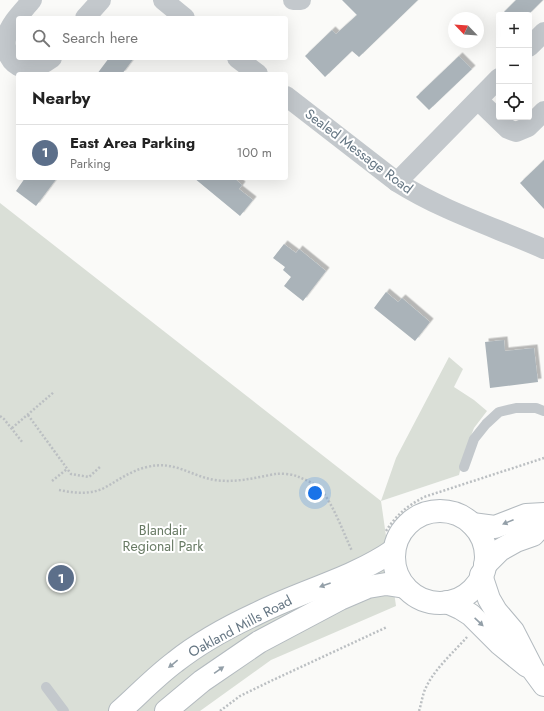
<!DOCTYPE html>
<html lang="en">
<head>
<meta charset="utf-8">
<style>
	:root { --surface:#fff; --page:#f2f2f2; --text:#222; --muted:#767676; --line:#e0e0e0; --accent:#e4572e }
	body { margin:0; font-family:Jost,sans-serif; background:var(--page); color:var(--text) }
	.controls { position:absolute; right:12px; top:12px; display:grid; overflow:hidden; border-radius:4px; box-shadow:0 4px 16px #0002 }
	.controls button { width:36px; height:36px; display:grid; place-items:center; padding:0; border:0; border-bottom:1px solid var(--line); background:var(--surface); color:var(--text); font:20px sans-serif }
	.compass { position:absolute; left:448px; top:12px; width:36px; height:36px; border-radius:50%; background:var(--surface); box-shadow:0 4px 16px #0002; rotate:295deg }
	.you { position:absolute; left:315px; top:493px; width:14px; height:14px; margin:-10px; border:3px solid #fff; border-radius:50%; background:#1a73e8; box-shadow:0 0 0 6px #1a73e833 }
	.badge { display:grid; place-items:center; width:26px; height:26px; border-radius:50%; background:var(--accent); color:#fff; font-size:13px; font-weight:700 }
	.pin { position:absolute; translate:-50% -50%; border:2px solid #fff; box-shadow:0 1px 4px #0006 }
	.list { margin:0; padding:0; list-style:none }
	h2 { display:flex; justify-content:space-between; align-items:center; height:52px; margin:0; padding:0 16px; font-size:17px }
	h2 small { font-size:13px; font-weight:400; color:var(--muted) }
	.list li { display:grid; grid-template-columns:26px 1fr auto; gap:12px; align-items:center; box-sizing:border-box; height:56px; padding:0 16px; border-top:1px solid var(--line) }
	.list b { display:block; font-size:15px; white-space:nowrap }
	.list p { margin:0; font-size:13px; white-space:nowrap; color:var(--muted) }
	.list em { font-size:13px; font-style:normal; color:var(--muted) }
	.icon { flex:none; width:22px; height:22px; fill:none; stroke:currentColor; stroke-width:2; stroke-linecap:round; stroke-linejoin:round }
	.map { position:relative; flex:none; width:544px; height:711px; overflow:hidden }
	.search { position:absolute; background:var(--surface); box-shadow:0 4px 16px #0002; left:16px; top:16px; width:272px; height:44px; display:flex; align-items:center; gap:10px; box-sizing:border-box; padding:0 14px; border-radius:4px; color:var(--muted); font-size:15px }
	.panel { position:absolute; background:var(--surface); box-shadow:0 4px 16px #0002; left:16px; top:72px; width:272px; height:108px; border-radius:4px }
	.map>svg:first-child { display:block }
	.green { fill:#dadfd7 }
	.building { fill:#aab3b9; filter:url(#shadow) }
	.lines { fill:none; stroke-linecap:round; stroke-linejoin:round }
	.secondary-casing { stroke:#b3babf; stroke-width:24 }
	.path { stroke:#bbbfc2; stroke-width:2.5; stroke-dasharray:2 2; stroke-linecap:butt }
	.lane { stroke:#c3c8cc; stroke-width:10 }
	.street { stroke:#c3c8cc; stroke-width:20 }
	.secondary { stroke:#fff; stroke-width:22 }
	.oneway { fill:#939fa8 }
	.labels { text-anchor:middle; stroke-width:4; stroke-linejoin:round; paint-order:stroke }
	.street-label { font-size:14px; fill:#657683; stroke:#fff }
	.park-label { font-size:14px; fill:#687a64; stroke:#fff }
</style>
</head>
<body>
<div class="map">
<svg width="544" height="711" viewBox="0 0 544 711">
	<defs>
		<filter id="shadow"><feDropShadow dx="3.5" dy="-3.5" stdDeviation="0" flood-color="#0004"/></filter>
	</defs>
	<rect width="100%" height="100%" fill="#fafaf8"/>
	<polygon class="green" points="0,203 381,501 396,458 449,357 463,369 454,387 474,400 487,411 474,428 465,451 459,475 381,501 396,606 271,660 200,711 0,711"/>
	<g class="building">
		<polygon points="342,0 418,0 359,57 352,51 325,77 305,56 332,30 336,34 357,15"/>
		<polygon points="516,0 543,0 528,15 501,15"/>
		<polygon points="459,56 472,69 429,110 416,97"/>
		<polygon points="109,58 134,58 122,74 97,74"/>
		<polygon points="544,160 544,209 520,183"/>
		<polygon points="25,178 57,178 36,206 16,191"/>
		<polygon points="194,178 234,178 242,185 239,189 253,200 240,216"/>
		<polygon points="284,244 296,253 299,249 326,271 303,301 284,286 291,277 283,270 285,267 273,258"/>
		<polygon points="386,292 398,302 402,298 430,322 415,341 374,308"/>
		<polygon points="504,340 505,351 534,348 538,382 490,388 485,342"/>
	</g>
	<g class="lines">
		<defs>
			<g id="secondary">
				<circle cx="440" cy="557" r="46"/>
				<polyline points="472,524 495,527 526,515 544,514"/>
				<polyline points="485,565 500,550 516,541 533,535 544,523"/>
				<polyline points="481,575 489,599 496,611 513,631 533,670 544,685"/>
				<polyline points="447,602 460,608 471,615 500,644 527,666"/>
				<path d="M120,711C138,695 155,677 175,662C199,643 228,627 256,614C301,591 352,579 394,550"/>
				<polyline points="166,711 202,681 259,642 340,599 368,587 386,584 405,587"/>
			</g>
		</defs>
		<use href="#secondary" class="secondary-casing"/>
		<g class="path">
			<polyline points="28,415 71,474 89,477 101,466"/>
			<polyline points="0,416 4,419 23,443"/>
			<polyline points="12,428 54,392"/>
			<polyline points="52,481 67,469"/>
			<path d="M59,490C74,493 90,495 104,488C119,480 130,471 147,467C175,460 190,476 215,480C235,483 254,478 275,474C282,473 292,474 299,477C306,480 314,483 320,489C332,501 344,534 352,551"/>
			<path d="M386,531C397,514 406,507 424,497L544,458"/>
			<polyline points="220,711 240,696 273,680 387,627"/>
			<path d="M419,711C421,705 422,698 424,692C432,671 452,654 467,637"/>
		</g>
		<g class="lane">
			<polyline points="464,467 474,439 486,424 499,412 516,408 536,408 544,411"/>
			<polyline points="46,687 64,711"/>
		</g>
		<g class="street">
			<path d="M32,0C23,11 11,22 7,35C3,48 9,64 23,68C33,70 44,64 52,58"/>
			<polyline points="163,0 185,18"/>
			<polyline points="293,0 301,0"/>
			<polyline points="85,18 101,0"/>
			<polyline points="529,47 544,32"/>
			<polyline points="237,58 258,74"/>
			<path d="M286,96L397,182C443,211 494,227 544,249"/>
			<polyline points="478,100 508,129 516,132 528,127 544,111"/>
			<polyline points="397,182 499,78"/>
		</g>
		<use href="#secondary" class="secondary"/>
	</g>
	<defs><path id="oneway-solid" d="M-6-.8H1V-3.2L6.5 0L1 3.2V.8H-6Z"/></defs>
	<g class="oneway">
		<use href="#oneway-solid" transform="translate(508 522) rotate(158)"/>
		<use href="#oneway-solid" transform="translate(325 585) rotate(160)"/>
		<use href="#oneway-solid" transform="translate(479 622) rotate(43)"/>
		<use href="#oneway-solid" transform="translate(173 664) rotate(141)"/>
		<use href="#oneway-solid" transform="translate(219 670) rotate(-35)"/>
	</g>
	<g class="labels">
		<g class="street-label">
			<text transform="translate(359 151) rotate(37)" y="5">Sealed Message Road</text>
			<text transform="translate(240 626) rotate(-28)" y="5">Oakland Mills Road</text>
		</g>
		<g class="park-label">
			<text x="163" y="535">Blandair<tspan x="163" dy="16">Regional Park</tspan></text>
		</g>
	</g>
</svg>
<div class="controls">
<button>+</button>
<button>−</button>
<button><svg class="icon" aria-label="locate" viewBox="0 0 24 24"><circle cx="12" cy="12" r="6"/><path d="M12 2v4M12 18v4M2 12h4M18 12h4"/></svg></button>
</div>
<svg class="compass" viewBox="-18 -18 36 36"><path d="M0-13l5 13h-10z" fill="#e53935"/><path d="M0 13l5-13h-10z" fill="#767676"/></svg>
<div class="you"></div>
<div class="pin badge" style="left:61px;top:578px;background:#5c6f8a">1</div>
<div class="search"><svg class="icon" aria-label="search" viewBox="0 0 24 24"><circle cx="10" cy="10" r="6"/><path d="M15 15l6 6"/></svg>Search here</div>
<section class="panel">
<h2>Nearby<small></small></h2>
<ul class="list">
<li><span class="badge" style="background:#5c6f8a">1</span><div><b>East Area Parking</b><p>Parking</p></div><em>100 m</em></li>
</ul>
</section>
</div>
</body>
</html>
